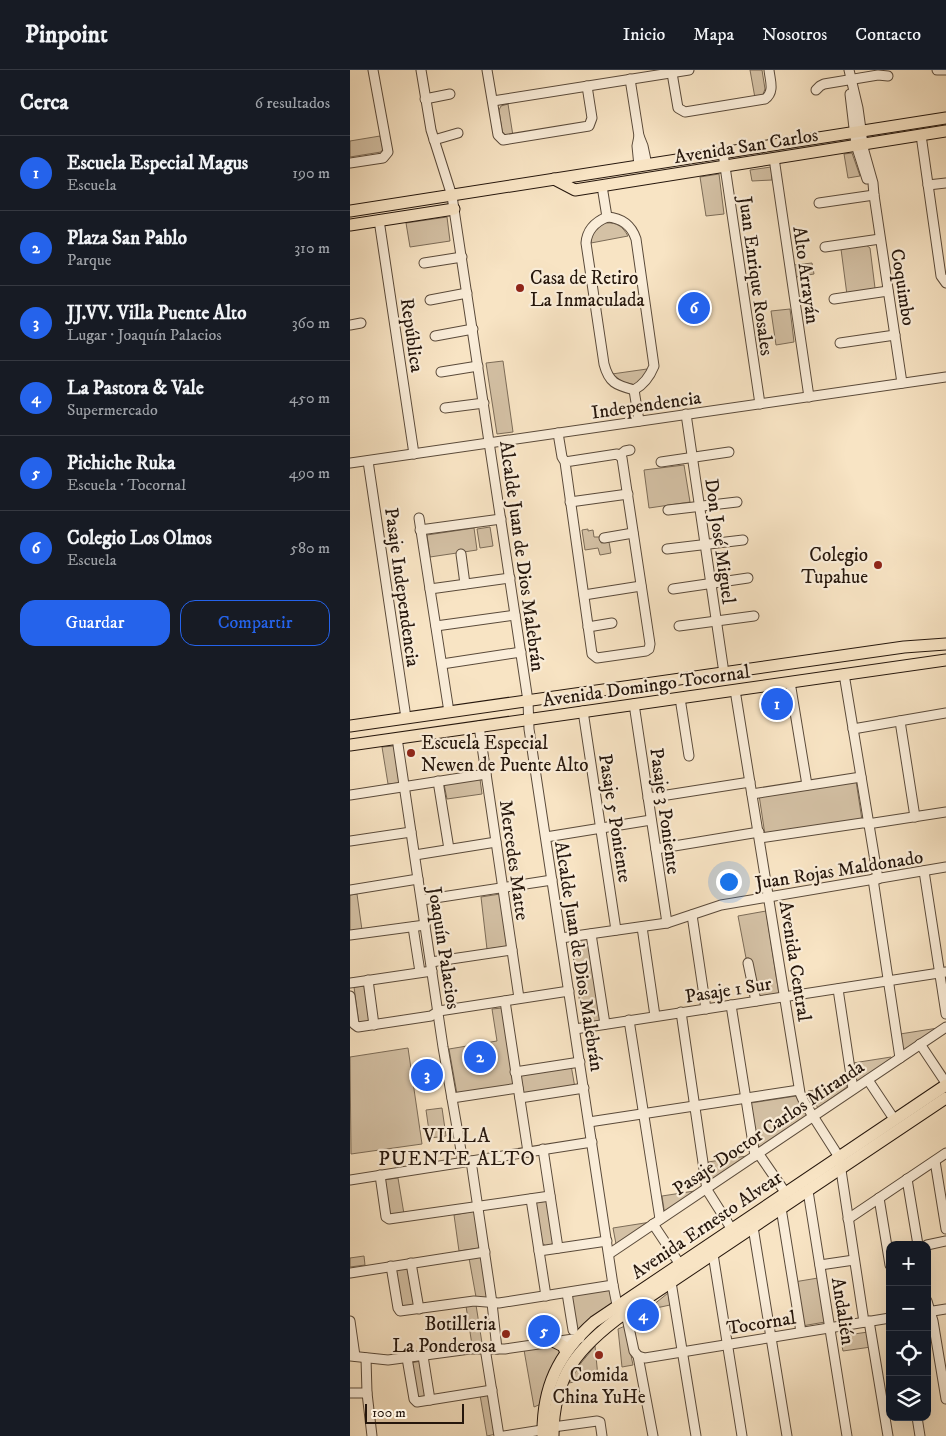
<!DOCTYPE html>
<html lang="es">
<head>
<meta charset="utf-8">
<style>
	:root { --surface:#171b24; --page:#20242c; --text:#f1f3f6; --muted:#9ea1a6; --line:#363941; --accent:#2563eb }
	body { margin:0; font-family:"IM FELL DW Pica",serif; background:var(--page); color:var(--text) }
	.controls { position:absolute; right:15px; bottom:15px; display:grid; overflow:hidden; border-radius:10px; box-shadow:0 5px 20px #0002 }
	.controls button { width:45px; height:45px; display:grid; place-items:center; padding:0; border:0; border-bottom:1px solid var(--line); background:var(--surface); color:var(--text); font:25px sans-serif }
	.scale { position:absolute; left:15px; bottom:12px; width:99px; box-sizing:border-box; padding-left:5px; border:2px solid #25160c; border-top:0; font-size:14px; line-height:18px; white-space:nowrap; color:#25160c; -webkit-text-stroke:4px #faedd9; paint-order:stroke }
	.you { position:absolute; left:378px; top:811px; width:18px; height:18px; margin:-12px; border:4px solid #fff; border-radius:50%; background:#1a73e8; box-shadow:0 0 0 8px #1a73e833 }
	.badge { display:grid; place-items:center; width:32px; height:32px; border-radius:50%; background:var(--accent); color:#fff; font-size:16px; font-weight:700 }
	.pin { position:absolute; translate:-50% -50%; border:2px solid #fff; box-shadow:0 1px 5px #0006 }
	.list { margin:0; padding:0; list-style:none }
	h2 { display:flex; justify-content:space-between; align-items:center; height:65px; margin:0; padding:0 20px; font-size:21px }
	h2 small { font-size:16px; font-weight:400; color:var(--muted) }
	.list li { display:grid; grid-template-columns:32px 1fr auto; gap:15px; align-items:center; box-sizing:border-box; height:75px; padding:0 20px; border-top:1px solid var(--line) }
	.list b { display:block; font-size:19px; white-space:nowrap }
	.list p { margin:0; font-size:16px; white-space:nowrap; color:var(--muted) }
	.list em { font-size:16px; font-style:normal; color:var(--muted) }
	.actions { display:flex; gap:10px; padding:15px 20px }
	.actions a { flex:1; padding:11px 0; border:1px solid var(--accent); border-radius:15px; text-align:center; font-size:18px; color:var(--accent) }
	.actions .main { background:var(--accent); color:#fff }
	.icon { flex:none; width:28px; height:28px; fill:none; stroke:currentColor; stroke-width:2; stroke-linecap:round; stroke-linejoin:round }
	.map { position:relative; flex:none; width:596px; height:1366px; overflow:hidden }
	header { display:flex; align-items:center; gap:30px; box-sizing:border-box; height:70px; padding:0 25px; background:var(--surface); border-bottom:1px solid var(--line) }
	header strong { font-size:24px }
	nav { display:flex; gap:28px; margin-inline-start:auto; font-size:18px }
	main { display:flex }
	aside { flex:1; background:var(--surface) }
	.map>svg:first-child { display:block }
	.green { fill:#d4c1a5; stroke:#7c6c58 }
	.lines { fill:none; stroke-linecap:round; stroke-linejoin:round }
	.minor-casing { stroke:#5a4a3a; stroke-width:11 }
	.major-casing { stroke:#25160c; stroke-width:13 }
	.minor { stroke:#faedd9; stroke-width:9 }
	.major { stroke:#f8e4c4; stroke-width:11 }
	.poi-dot { fill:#8f2418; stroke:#faedd9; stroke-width:2 }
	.labels { text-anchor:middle; stroke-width:4.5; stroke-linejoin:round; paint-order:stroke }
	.street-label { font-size:19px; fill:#25160c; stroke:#faedd9 }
	.poi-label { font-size:19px; fill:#25160c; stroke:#faedd9; text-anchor:start }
	.neighbourhood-label { font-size:20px; letter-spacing:1px; fill:#25160c; stroke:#faedd9 }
</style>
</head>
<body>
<header>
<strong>Pinpoint</strong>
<nav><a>Inicio</a><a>Mapa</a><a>Nosotros</a><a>Contacto</a></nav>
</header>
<main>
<aside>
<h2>Cerca<small>6 resultados</small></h2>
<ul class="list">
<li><span class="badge">1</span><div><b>Escuela Especial Magus</b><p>Escuela</p></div><em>190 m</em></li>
<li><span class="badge">2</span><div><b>Plaza San Pablo</b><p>Parque</p></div><em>310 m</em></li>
<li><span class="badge">3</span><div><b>JJ.VV. Villa Puente Alto</b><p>Lugar · Joaquín Palacios</p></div><em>360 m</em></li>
<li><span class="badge">4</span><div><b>La Pastora &amp; Vale</b><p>Supermercado</p></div><em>450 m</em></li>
<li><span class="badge">5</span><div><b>Pichiche Ruka</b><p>Escuela · Tocornal</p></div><em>490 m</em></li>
<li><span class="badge">6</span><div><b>Colegio Los Olmos</b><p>Escuela</p></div><em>580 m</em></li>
</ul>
<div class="actions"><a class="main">Guardar</a><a>Compartir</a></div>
</aside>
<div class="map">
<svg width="596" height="1366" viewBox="0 0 596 1366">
	<rect width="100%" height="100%" fill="#f8e4c4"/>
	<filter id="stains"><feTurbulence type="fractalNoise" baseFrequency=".004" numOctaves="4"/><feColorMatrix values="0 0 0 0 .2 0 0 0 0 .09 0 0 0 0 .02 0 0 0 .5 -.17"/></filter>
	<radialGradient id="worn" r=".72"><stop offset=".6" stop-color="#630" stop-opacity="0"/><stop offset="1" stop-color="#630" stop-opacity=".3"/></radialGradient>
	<g class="green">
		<polygon points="400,0 412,0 415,19 412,27 405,28"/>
		<polygon points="158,34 163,66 157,67 152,61 149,40 151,36"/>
		<polygon points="596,50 596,57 519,68 517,65"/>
		<polygon points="30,66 33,79 31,82 0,87 0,71"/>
		<polygon points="500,68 502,71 413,86 412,84 413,82"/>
		<polygon points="502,83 510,106 498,108 494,84"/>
		<polygon points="421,97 422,110 402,111 400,100"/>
		<polygon points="369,104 374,144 356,146 350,107"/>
		<polygon points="97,147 100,171 60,177 56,153"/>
		<path d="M256,153C267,152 273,157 278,166L241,173C241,163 248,156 256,153Z"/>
		<polygon points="516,175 520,178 525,218 523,222 497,225 491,179"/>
		<polygon points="462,193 464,204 446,207 444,195"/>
		<polygon points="440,239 444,272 426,275 421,241"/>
		<polygon points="153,291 163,362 147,364 136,293"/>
		<polygon points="297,299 295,307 286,315 273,312 262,304"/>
		<polygon points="334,395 340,432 299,438 294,400"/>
		<polygon points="140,457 143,476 130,478 127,459"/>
		<polygon points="124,458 127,480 80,487 77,465"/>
		<polygon points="238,459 238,461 243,460 244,467 250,467 251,473 259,472 261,483 250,485 248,478 235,480 232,460"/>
		<polygon points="44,676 49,713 38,714 32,677"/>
		<polygon points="130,709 132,724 97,729 94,714"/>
		<polygon points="506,711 512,750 415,765 409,725"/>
		<polygon points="7,824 12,860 0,862 0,825"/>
		<polygon points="150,824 158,876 137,879 131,827"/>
		<polygon points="416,841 429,924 408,928 399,888 396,888 388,846"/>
		<polygon points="240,869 252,952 233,955 221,871"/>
		<polygon points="15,916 20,952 9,954 4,917"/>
		<polygon points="152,938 164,1004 221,995 225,1018 173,1027 171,1015 107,1024 99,979 147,971 142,939"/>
		<polygon points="588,958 553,985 550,964"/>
		<polygon points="58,978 72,1074 1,1084 0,987"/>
		<polygon points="541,987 542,988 506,1013 503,993"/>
		<polygon points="497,1015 497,1017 468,1038 458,1021"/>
		<polygon points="446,1026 457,1046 408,1079 401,1033"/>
		<polygon points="92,1038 96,1066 80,1068 76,1040"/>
		<polygon points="397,1086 397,1087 361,1112 358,1092"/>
		<polygon points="48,1108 54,1144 38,1145 33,1110"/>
		<polygon points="351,1120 315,1146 312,1126"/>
		<polygon points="197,1131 204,1171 202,1174 196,1176 192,1173 185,1133"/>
		<polygon points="125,1141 130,1178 109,1181 104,1145"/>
		<polygon points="301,1152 266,1174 263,1158"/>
		<polygon points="14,1186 15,1195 0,1197 0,1188"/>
		<polygon points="132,1186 137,1228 126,1227 119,1188"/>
		<polygon points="58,1197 65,1236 50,1238 44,1198"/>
		<polygon points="468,1208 475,1252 452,1256 444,1212"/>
		<polygon points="262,1219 264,1232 227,1262 222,1227 224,1225"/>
		<polygon points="318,1223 320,1235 297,1240"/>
		<polygon points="126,1235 132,1273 122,1275 116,1236"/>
		<polygon points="275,1256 283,1295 272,1297 268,1259"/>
		<polygon points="518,1262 521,1277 493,1281 490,1266"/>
		<polygon points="204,1276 211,1282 191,1334 184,1337 174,1280"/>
		<polygon points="245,1276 248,1307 219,1313 231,1293"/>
		<polygon points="71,1291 77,1327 67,1328 61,1293"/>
		<polygon points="140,1324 146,1364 137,1366 130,1325"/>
	</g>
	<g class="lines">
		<defs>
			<g id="minor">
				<polyline points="71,0 81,60 102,126 178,631 179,659 263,1215 267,1235 277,1248 284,1281 288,1286 303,1366"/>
				<polyline points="137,0 148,65 153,70 239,56 242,48 237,16"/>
				<polyline points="499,0 508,38 514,81 523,113 524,125 552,313"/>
				<polyline points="587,0 596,0"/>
				<path d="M322,3L328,38L335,42L415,29C425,22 420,10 419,0"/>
				<polyline points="280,9 289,66 293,76 297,95"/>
				<polyline points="466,20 470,16 474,14 528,5 538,6"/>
				<polyline points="500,24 506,75 517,109"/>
				<polyline points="75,29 100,24"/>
				<polyline points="143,31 339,0"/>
				<polyline points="571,65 591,206 596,213"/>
				<polyline points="289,66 287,76 289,96"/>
				<polyline points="84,70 108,63"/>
				<polyline points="373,83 410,334"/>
				<polyline points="424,88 459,327"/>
				<polyline points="0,93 33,88 38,82 23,0"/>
				<polyline points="578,115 596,113"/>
				<polyline points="252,116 257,147"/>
				<polyline points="469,133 524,125"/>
				<path d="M257,147C245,152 237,160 236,173L254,294C259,313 266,315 284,320"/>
				<path d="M257,147C271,148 281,154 286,169L304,296C300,306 295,314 284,320"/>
				<polyline points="29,150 64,384"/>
				<polyline points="475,177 530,169"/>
				<polyline points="74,193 112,187"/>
				<polyline points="484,229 538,221"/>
				<polyline points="80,230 117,223"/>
				<polyline points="0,255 11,253"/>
				<polyline points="85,266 123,259"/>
				<polyline points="490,273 545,265"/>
				<polyline points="91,302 128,296"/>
				<polyline points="284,320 289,351"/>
				<polyline points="95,338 134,333"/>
				<polyline points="336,344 374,603"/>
				<polyline points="208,363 212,387 215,392 242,584 247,588 296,581 299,579 300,574 272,388 267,384 215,392"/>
				<polyline points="270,385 275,381 280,380"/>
				<polyline points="18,391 56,648"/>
				<polyline points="311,392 379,382"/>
				<polyline points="0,393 596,307"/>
				<polyline points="220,432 278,424"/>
				<polyline points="318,440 387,432"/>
				<polyline points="69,448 99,642"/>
				<polyline points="70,460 151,449"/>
				<polyline points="254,468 283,463"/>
				<polyline points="317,479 393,470"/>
				<polyline points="111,484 115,514"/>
				<polyline points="80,519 160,508"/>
				<polyline points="323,519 398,508"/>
				<polyline points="234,525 291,516"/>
				<polyline points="86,556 165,545"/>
				<polyline points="329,556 404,546"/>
				<polyline points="238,557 262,553"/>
				<polyline points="92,594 171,582"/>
				<polyline points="494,604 528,809"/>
				<polyline points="440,612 457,715"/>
				<polyline points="385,620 450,1023 454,1032 489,1087 514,1252"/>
				<polyline points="330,628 339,686"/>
				<polyline points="284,634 317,853"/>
				<polyline points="233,641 266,860"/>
				<polyline points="550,651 565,747"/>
				<polyline points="129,656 169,928"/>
				<polyline points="503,659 596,643"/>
				<polyline points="47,668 93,977 113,1092"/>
				<polyline points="88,711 99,779"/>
				<polyline points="402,724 511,707"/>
				<polyline points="0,725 136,704"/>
				<polyline points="298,728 400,712"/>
				<polyline points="196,767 301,750"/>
				<polyline points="410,768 512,753 524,753 596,742"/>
				<polyline points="0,771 61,762"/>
				<polyline points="306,779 409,762"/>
				<polyline points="65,785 146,772"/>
				<polyline points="574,801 596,944"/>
				<polyline points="523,809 550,988"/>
				<polyline points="0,820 68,809"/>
				<polyline points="72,830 202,810"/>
				<polyline points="342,845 356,939"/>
				<polyline points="63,857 70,902"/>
				<polyline points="292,857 305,946"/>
				<polyline points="241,864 255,954"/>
				<polyline points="0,865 75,855"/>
				<polyline points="211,868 317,853 371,835 596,797"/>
				<polyline points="81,892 162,880"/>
				<polyline points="398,893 406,931"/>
				<polyline points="18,910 24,955"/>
				<polyline points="0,913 82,901"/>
				<polyline points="488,919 503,1019"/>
				<polyline points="0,926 4,954 8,957 81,946 89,941 219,921"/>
				<polyline points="155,931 178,1082"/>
				<polyline points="381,935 405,1086"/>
				<polyline points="331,942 357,1120 381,1158"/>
				<polyline points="279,950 310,1149"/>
				<polyline points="225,959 596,902"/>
				<polyline points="570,974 596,1013"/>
				<polyline points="165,1002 230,992"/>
				<polyline points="518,1010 544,1049"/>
				<polyline points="102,1028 168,1018"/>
				<polyline points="170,1028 234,1018"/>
				<polyline points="239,1052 449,1020"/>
				<polyline points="193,1079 208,1178"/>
				<polyline points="408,1083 435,1122"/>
				<polyline points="121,1091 142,1233 147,1279"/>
				<polyline points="585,1091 596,1159"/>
				<polyline points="30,1105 36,1147 39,1149 200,1126"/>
				<polyline points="557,1109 568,1175"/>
				<polyline points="0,1110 242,1072"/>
				<polyline points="458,1121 497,1366"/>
				<polyline points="529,1128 540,1195"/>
				<polyline points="181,1129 196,1226"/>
				<polyline points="431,1138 451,1262"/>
				<polyline points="498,1149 596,1083"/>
				<polyline points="303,1154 329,1193"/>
				<polyline points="403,1157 437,1366"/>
				<polyline points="577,1175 596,1171"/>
				<polyline points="189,1181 257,1171"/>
				<polyline points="259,1184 596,957"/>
				<polyline points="363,1184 392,1366"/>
				<polyline points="61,1193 69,1239"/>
				<polyline points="470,1195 504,1190"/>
				<polyline points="41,1196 48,1238 50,1241 124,1231 149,1233 263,1215"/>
				<polyline points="0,1203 135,1182"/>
				<polyline points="321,1212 346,1366"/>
				<polyline points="217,1223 223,1260"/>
				<polyline points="577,1231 583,1251 596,1329"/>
				<polyline points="577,1242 596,1239"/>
				<polyline points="0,1251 5,1286"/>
				<polyline points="519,1251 538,1366"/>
				<polyline points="135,1278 149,1366"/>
				<polyline points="0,1286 38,1290 120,1279 155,1279 230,1268"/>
				<polyline points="73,1286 80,1330"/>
				<polyline points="288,1286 295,1288 540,1248"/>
				<polyline points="16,1288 17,1323 22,1366"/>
				<polyline points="57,1288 64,1329 67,1332 142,1320"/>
				<polyline points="0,1323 17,1323"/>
				<polyline points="567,1347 570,1366"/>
				<polyline points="154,1366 192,1360 198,1362 203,1357 247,1351 250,1352 252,1366"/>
			</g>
			<g id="major">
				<polyline points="204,109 225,120 596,61"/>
				<polyline points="0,141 596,48"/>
				<polyline points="0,155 104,139"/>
				<polyline points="0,656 554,577 596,574"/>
				<polyline points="0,675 596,590"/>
				<polyline points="205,1272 213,1276 216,1282"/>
				<path d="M193,1366C192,1318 208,1284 244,1252L596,1015"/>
				<path d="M203,1366C203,1306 228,1277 275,1243L596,1028"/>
			</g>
		</defs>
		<use href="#minor" class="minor-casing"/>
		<use href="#major" class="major-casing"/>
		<use href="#minor" class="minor"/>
		<use href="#major" class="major"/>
	</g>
	<g class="poi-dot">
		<circle cx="170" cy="218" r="5"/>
		<circle cx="528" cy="495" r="5"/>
		<circle cx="61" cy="683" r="5"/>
		<circle cx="156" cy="1264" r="5"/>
		<circle cx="249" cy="1285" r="5"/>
	</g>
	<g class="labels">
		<g class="street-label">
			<text transform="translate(396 75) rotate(-9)" y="7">Avenida San Carlos</text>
			<text transform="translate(457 205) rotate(82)" y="7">Alto Arrayán</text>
			<text transform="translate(407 206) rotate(82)" y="7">Juan Enrique Rosales</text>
			<text transform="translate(554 217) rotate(81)" y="7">Coquimbo</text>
			<text transform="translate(63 265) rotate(82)" y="7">República</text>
			<text transform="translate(296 334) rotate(-8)" y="7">Independencia</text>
			<text transform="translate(371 471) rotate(82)" y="7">Don José Miguel</text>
			<text transform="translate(173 486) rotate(82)" y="7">Alcalde Juan de Dios Malebrán</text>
			<text transform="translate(53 517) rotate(82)" y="7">Pasaje Independencia</text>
			<text transform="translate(296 615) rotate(-8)" y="7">Avenida Domingo Tocornal</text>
			<text transform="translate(316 741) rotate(82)" y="7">Pasaje 3 Poniente</text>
			<text transform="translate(266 748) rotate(81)" y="7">Pasaje 5 Poniente</text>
			<text transform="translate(165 790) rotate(82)" y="7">Mercedes Matte</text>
			<text transform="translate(489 799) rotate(-9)" y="7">Juan Rojas Maldonado</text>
			<text transform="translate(95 878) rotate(81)" y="7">Joaquín Palacios</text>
			<text transform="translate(230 886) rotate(81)" y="7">Alcalde Juan de Dios Malebrán</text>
			<text transform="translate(446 891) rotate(81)" y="7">Avenida Central</text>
			<text transform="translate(378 919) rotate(-9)" y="7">Pasaje 1 Sur</text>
			<text transform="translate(418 1057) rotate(-34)" y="7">Pasaje Doctor Carlos Miranda</text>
			<text transform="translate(356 1154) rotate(-34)" y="7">Avenida Ernesto Alvear</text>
			<text transform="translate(494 1241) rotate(81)" y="7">Andalién</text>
			<text transform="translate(411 1252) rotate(-9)" y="7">Tocornal</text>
		</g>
		<g class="poi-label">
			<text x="180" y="214">Casa de Retiro<tspan x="180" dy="22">La Inmaculada</tspan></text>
			<text x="518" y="491" text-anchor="end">Colegio<tspan x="518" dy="22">Tupahue</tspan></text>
			<text x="71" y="679">Escuela Especial<tspan x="71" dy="22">Newen de Puente Alto</tspan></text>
			<text x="146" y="1260" text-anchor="end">Botilleria<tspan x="146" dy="22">La Ponderosa</tspan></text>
			<text x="249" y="1311" text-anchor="middle">Comida<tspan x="249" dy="22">China YuHe</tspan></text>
		</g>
		<g class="neighbourhood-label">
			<text x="107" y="1072">VILLA<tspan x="107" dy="23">PUENTE ALTO</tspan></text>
		</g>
	</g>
	<rect width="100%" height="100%" filter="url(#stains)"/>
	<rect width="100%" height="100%" fill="url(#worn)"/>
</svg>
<div class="controls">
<button>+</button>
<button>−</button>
<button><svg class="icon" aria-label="locate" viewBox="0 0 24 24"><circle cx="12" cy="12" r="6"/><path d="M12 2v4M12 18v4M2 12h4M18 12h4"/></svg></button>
<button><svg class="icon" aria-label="layers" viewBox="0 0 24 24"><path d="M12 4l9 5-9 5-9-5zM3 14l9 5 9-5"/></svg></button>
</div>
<div class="scale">100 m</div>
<div class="you"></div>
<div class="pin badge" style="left:427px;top:634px">1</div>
<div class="pin badge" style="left:130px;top:987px">2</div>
<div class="pin badge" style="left:77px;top:1005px">3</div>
<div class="pin badge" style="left:293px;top:1245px">4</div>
<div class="pin badge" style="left:194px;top:1261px">5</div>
<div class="pin badge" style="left:344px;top:238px">6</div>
</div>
</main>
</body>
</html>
